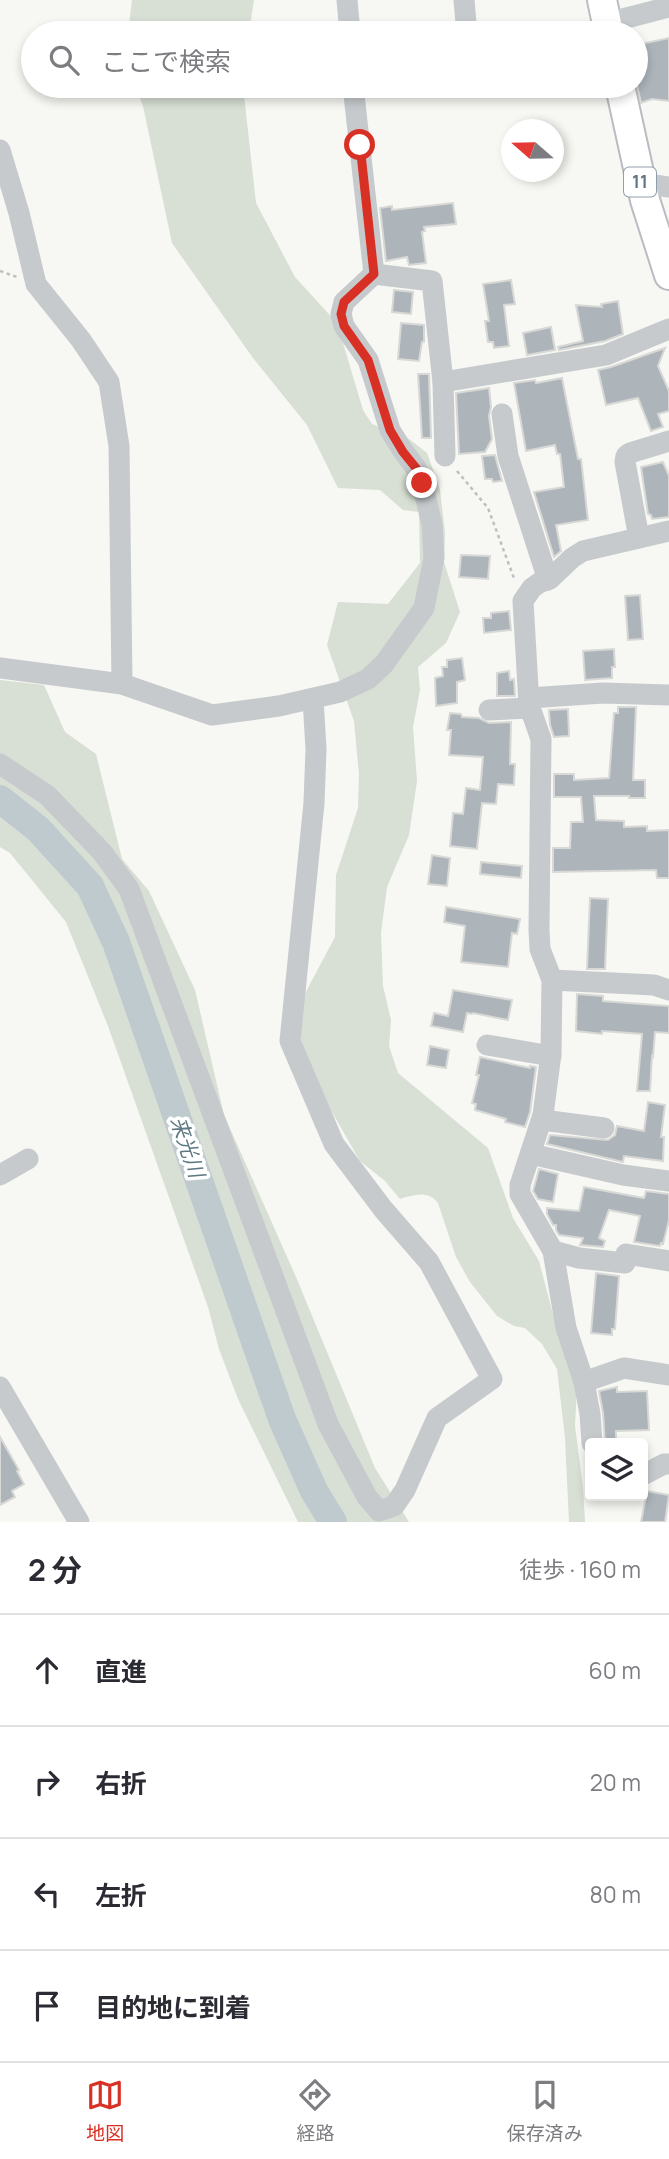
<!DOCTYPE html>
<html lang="ja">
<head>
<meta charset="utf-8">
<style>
	:root { --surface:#fff; --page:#f7f7f7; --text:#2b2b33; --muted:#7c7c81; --line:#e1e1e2; --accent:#d93025 }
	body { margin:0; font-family:Manrope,"Noto Sans JP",sans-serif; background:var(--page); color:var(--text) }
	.controls { position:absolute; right:21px; bottom:21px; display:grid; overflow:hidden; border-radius:7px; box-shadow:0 4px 10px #0003 }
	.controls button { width:63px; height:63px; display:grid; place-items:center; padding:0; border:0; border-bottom:2px solid var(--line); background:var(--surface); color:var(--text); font:35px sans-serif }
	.compass { position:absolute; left:501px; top:119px; width:63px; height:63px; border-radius:50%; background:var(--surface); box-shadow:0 4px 10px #0003; rotate:290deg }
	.stop { position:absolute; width:21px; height:21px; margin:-16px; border:5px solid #d93025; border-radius:50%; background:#fff }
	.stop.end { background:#d93025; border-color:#fff; box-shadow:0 2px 7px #0008 }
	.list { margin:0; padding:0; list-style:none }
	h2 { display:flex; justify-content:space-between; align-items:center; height:91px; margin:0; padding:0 28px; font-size:30px }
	h2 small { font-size:23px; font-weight:400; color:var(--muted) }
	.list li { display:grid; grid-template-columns:46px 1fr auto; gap:21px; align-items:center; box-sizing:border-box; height:112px; padding:0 28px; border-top:2px solid var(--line) }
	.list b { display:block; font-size:26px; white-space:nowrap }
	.list em { font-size:23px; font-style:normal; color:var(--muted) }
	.icon { flex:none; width:38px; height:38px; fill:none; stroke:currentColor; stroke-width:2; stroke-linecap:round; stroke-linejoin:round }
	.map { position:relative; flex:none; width:669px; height:1522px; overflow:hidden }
	.search { position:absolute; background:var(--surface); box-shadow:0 4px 10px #0003; left:21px; right:21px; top:21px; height:77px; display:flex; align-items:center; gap:18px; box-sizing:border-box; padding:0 24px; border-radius:38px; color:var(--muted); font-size:26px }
	.sheet { height:539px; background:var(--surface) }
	nav { display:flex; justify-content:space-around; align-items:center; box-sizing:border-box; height:98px; border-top:2px solid var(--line); background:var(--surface); font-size:19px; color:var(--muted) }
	nav a { display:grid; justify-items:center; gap:4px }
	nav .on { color:var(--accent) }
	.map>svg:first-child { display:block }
	.green { fill:#d8dfd4 }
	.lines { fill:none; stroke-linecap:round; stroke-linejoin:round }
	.river { stroke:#bfcacf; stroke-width:28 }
	.building { fill:#adb5bb; stroke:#d8d9d6; stroke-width:2 }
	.major-casing { stroke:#b9bdc1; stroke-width:32 }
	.path { stroke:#bdc0c2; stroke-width:2.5; stroke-dasharray:3.5 3.5; stroke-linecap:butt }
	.minor { stroke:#c6cacd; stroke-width:21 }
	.major { stroke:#fff; stroke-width:28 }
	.route { stroke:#d93025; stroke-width:9 }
	.labels { text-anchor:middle; stroke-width:7; stroke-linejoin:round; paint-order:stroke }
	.shield { fill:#fff; stroke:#929fab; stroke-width:2 }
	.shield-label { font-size:18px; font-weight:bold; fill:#647687 }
	.water-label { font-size:21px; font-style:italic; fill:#5f7883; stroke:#fff }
</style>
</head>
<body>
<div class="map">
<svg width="669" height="1522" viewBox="0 0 669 1522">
	<rect width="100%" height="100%" fill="#f7f7f3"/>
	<g class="green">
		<polygon points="132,0 254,0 249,33 128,33"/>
		<path d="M135,86H243L256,203L295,277L337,323L363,410L372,424L409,439L427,453L440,490L445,533L444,562L460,612L446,643L418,667L420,690L413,727L417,781L409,835L387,887L381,933L383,986L391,1020L389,1046L398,1073L488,1148L513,1218L539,1261L555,1322L577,1384L575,1426L583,1487L585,1522H569L565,1438L557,1369L542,1344L525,1328L514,1326L497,1316L470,1282L456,1257L438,1203C428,1190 413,1195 400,1199L385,1181L360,1161L316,1084L297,1029L300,1003L335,937L336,875L358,808L359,775L354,721L327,645L338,602L388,604L420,563L419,512L403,510L380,490L338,488L307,425L253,358L172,243L143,106Z"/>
		<polygon points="0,680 44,685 65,732 96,754 122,859 149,891 195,990 224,1115 296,1277 375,1468 409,1522 298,1522 238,1399 219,1349 208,1307 108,1026 66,922 10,853 0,847"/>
	</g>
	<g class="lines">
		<polyline class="river" points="0,799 38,829 90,886 116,942 282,1419 314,1491 333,1522"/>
	</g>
	<g class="building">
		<polygon points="669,38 669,101 652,99 641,103 636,81 636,45"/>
		<polygon points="453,203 456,224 424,227 425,231 422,232 426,263 409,265 407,257 386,261 380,208 392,206 392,210"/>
		<polygon points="511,280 515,304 504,305 509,346 494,348 493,342 488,342 485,321 489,321 483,284"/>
		<polygon points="394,290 413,292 411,314 392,312"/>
		<polygon points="618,301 623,334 605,341 559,350 558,347 583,341 576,305 602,307 601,304"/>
		<polygon points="401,323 424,325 424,342 422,342 419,361 398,359"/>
		<polygon points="551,327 555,350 527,355 523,333"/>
		<polygon points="665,348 658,366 669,391 669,411 658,414 663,427 651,431 638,398 606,405 598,370 611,367"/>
		<polygon points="418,374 429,374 431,438 422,438"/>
		<polygon points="562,378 578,459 581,459 588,520 556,525 561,551 554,557 534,492 564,487 560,454 557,454 555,445 526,451 514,383 535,380 536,383"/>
		<polygon points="489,388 491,407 489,416 492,439 485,452 459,454 456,393"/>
		<polygon points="495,455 502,481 493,482 492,479 485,479 482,456"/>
		<polygon points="663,462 669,476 669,517 652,519 651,515 648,514 641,467"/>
		<polygon points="461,555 490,556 488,579 459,577"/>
		<polygon points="640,595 643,639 628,640 625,596"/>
		<polygon points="509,611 511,630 484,633 483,618 491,618 491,613"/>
		<polygon points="614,649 615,667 612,667 612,678 585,680 583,651"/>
		<polygon points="462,658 465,680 457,682 457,703 436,706 435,678 443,676 442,667 447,667 447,660"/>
		<polygon points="509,671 510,680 514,679 515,696 497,696 497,673"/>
		<polygon points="618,707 636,707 633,780 645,780 645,798 629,798 629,796 594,796 596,820 624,821 624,827 647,826 647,831 669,830 669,878 657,878 656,870 553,872 553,848 570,848 571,822 583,822 581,797 554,797 554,774 574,774 574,780 609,778 614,713 618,713"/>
		<polygon points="568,709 569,736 554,737 550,725 549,710"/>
		<polygon points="450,713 461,714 462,717 479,718 489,723 511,722 510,764 515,764 514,785 498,784 496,804 482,803 477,849 450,846 453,813 463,814 466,788 480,790 483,757 449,755 451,730 447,730"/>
		<polygon points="432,855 450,858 447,886 428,884"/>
		<polygon points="481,862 522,866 521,878 480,874"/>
		<polygon points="590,898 608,899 605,969 587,969"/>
		<polygon points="446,907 520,919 517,934 512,933 508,967 461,962 465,926 444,922"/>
		<polygon points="453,990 512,1000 508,1020 473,1013 472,1014 467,1013 463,1032 431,1026 434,1013 448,1016"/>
		<polygon points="577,994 603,996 603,1001 669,1006 669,1033 655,1032 653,1057 652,1056 650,1091 637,1091 642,1034 602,1031 602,1034 576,1031"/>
		<polygon points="430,1046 449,1050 446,1068 427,1065"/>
		<polygon points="480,1057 530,1068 530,1066 536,1067 530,1112 525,1127 505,1122 506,1119 475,1110 476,1104 472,1103 479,1075 476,1075"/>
		<polygon points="648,1102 665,1105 661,1137 664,1137 663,1161 624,1156 623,1162 547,1144 550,1135 608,1140 615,1135 617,1126 644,1131"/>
		<polygon points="539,1169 558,1174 553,1202 538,1199 533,1191"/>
		<polygon points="584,1187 644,1198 646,1191 669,1194 669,1220 663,1244 661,1243 660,1246 634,1242 640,1216 609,1210 599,1238 605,1241 603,1247 580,1245 583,1238 559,1235 556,1230 556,1225 553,1225 547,1214 547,1208 579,1211"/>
		<polygon points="596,1273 619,1276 615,1329 612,1329 612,1335 591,1333"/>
		<polygon points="617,1387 617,1392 647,1391 649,1430 616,1431 616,1443 605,1443 603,1413 599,1391"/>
		<polygon points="0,1437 19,1470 17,1471 24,1484 12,1491 15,1497 0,1505"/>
		<polygon points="647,1491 669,1495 665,1522 641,1522"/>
	</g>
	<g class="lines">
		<defs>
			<g id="major">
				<polyline points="602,0 609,33"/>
				<polyline points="620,86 645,200 669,275"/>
			</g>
		</defs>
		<use href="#major" class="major-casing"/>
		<g class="path">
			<polyline points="0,271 17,277"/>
			<polyline points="457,471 488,508 515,581"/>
		</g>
		<g class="minor">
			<polyline points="347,0 350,33"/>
			<polyline points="464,0 466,23"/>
			<polyline points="607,23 669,7"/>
			<polyline points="0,150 19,213 36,284 81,340 109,382 119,446 122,684"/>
			<polyline points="641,183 669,187"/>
			<polyline points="374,274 432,281 443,382 445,456"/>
			<polyline points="443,382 606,355 669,329"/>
			<polyline points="502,414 508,456 548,580"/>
			<polyline points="639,538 625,462 626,456 630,453 669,441"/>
			<polyline points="0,668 122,684 212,715 279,706 340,692 368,679 384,664 424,608 434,558 432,524 422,483 416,468 403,451 390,430 368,360 344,326 341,314 344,302 374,274 353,86"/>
			<polyline points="529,698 603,693 669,695"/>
			<polyline points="489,710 530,708"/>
			<polyline points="0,764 47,795 102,852 129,889 328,1424 367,1497 379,1511 394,1506 405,1490 437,1418 492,1379 429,1262 383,1209 334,1144 290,1041 314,803 316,749 313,699"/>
			<polyline points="552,980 654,985 669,990"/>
			<polyline points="487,1045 551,1056"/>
			<polyline points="542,1120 604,1128"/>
			<polyline points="531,1154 623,1175 669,1181"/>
			<polyline points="0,1175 28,1159"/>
			<polyline points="553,1251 579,1258 625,1263 626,1254 669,1261"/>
			<polyline points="584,1382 624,1368 669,1375"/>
			<polyline points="0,1387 79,1522"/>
			<polyline points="592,1443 590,1414 584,1382 566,1328 553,1251 520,1194 520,1185 543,1115 551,1054 552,980 540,949 539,930 541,739 529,705 523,601 532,588 539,583 550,579 572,558 583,551 669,531"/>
			<polyline points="643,1475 664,1464 669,1464"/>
		</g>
		<use href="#major" class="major"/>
	</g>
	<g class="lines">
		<polyline class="route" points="360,145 374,274 344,302 341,314 344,326 368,360 390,430 403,452 416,468 422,483"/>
	</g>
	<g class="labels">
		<rect class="shield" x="624" y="167.5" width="32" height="29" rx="5"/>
		<g class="shield-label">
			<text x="640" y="188">11</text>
		</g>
		<g class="water-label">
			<text transform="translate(187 1147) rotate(71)" y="7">来光川</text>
		</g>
	</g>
</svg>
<div class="controls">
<button><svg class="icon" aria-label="layers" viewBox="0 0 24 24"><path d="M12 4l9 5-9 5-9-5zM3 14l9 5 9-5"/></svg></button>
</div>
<svg class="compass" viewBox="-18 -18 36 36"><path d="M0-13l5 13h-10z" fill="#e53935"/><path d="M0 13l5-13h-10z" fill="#7c7c81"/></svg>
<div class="stop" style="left:360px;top:145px"></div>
<div class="stop end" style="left:422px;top:483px"></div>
<div class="search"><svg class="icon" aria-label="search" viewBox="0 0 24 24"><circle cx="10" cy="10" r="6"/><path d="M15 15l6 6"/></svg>ここで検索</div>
</div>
<section class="sheet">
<h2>2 分<small>徒歩 · 160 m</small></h2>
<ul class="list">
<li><svg class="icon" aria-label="ahead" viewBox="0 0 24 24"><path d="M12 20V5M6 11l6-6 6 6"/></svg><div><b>直進</b></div><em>60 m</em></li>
<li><svg class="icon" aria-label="right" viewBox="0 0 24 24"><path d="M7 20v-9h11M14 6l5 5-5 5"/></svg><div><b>右折</b></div><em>20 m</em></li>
<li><svg class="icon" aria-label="left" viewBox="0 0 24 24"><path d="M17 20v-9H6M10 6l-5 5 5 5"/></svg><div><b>左折</b></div><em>80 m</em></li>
<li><svg class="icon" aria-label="arrive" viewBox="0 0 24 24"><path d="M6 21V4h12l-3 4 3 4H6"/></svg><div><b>目的地に到着</b></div></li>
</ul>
</section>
<nav>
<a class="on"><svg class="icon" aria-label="map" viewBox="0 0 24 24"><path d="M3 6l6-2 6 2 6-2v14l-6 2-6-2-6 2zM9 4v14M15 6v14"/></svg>地図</a>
<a><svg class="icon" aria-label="directions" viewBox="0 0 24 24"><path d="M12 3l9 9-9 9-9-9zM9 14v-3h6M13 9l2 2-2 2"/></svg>経路</a>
<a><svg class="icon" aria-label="saved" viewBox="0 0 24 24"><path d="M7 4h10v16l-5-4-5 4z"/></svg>保存済み</a>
</nav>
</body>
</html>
